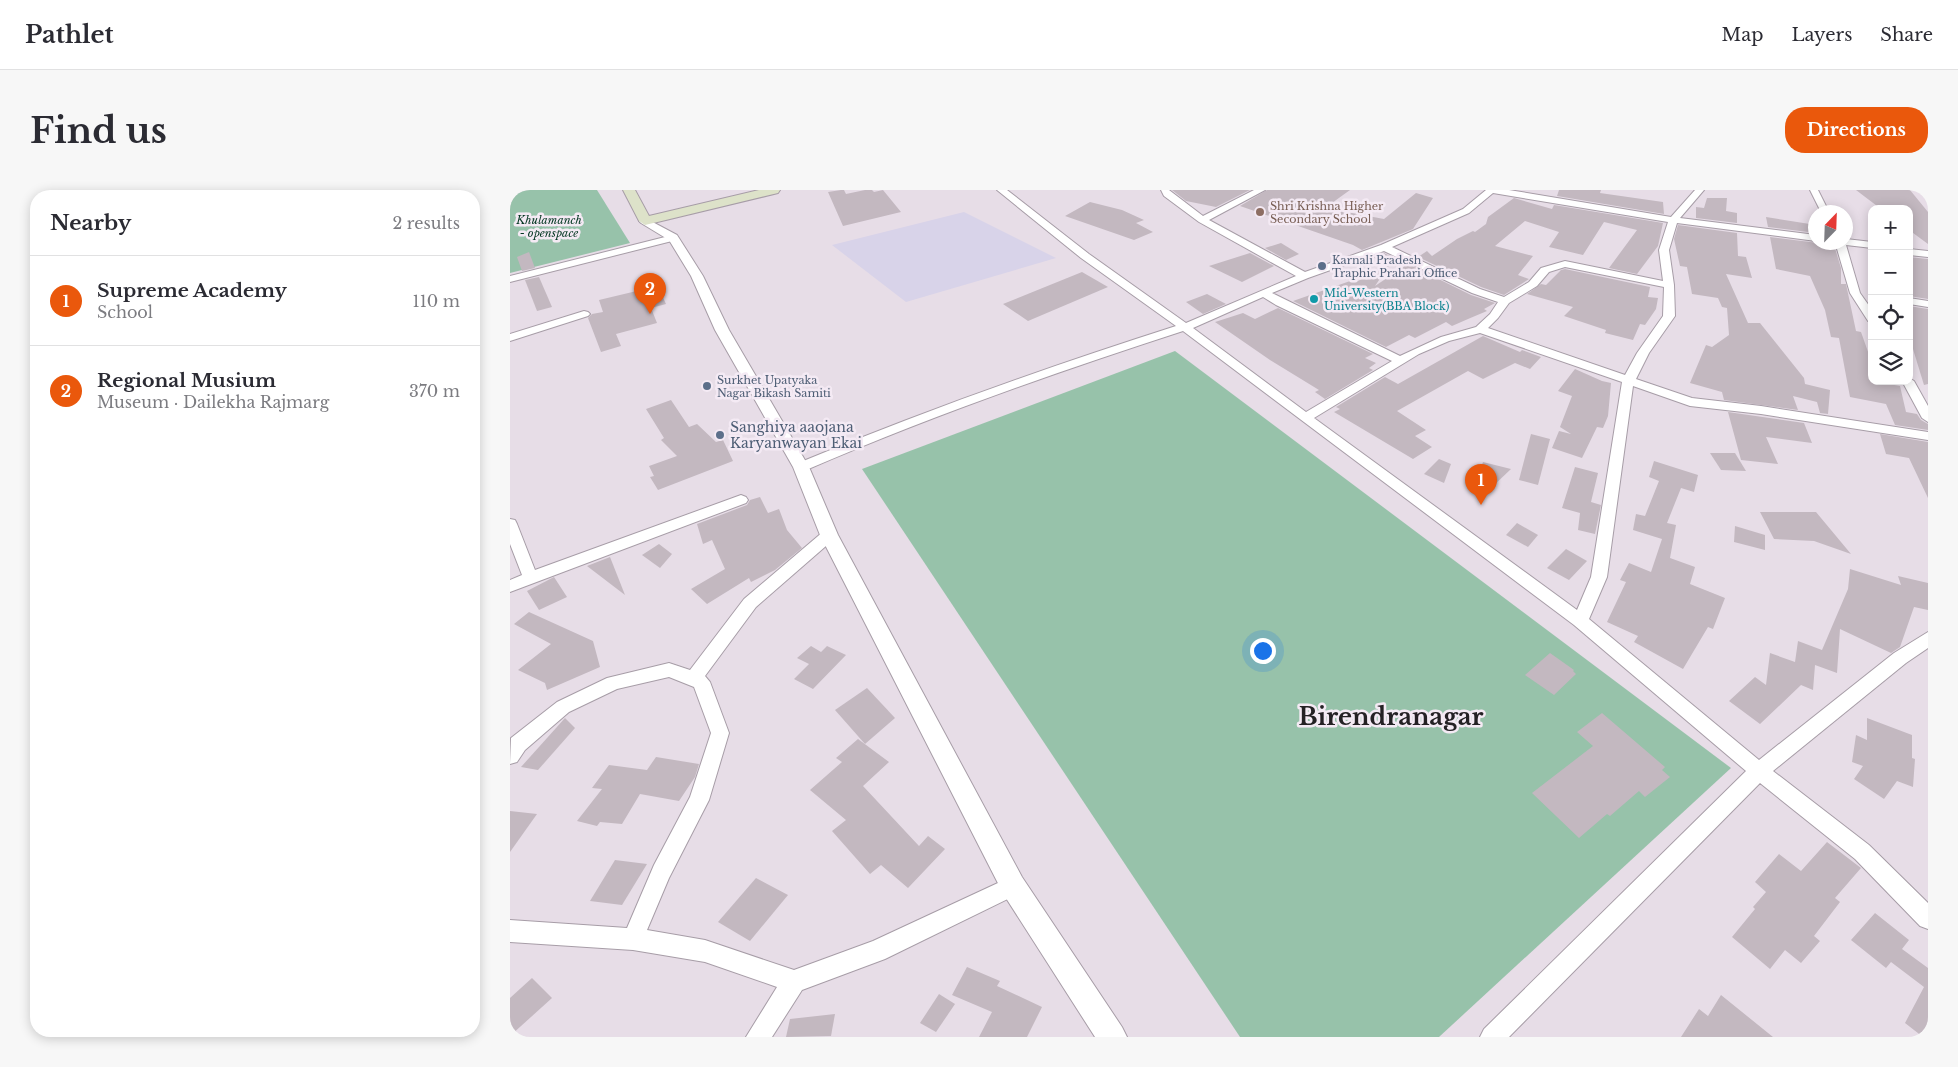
<!DOCTYPE html>
<html lang="en">
<head>
<meta charset="utf-8">
<style>
	:root { --surface:#fff; --page:#f7f7f7; --text:#2b2b33; --muted:#7c7c81; --line:#e1e1e2; --accent:#ea580c }
	body { margin:0; font-family:"Libre Baskerville",serif; background:var(--page); color:var(--text) }
	.controls { position:absolute; right:15px; top:15px; display:grid; overflow:hidden; border-radius:10px; box-shadow:0 2px 12px #0003 }
	.controls button { width:45px; height:45px; display:grid; place-items:center; padding:0; border:0; border-bottom:1px solid var(--line); background:var(--surface); color:var(--text); font:25px sans-serif }
	.compass { position:absolute; left:1298px; top:15px; width:45px; height:45px; border-radius:50%; background:var(--surface); box-shadow:0 2px 12px #0003; rotate:23deg }
	.you { position:absolute; left:752px; top:460px; width:18px; height:18px; margin:-12px; border:4px solid #fff; border-radius:50%; background:#1a73e8; box-shadow:0 0 0 8px #1a73e833 }
	.badge { display:grid; place-items:center; width:32px; height:32px; border-radius:50%; background:var(--accent); color:#fff; font-size:16px; font-weight:700 }
	.pin { position:absolute; translate:-50% -41px; filter:drop-shadow(0 1px 2px #0008) }
	.pin::after { content:''; position:absolute; top:26px; width:18px; height:15px; background:inherit; clip-path:polygon(0 0,100% 0,50% 100%) }
	.list { margin:0; padding:0; list-style:none }
	h2 { display:flex; justify-content:space-between; align-items:center; height:65px; margin:0; padding:0 20px; font-size:21px }
	h2 small { font-size:16px; font-weight:400; color:var(--muted) }
	.list li { display:grid; grid-template-columns:32px 1fr auto; gap:15px; align-items:center; box-sizing:border-box; height:90px; padding:0 20px; border-top:1px solid var(--line) }
	.list b { display:block; font-size:19px; white-space:nowrap }
	.list p { margin:0; font-size:16px; white-space:nowrap; color:var(--muted) }
	.list em { font-size:16px; font-style:normal; color:var(--muted) }
	.icon { flex:none; width:28px; height:28px; fill:none; stroke:currentColor; stroke-width:2; stroke-linecap:round; stroke-linejoin:round }
	.map { position:relative; flex:none; width:1418px; height:847px; overflow:hidden; border-radius:20px }
	header { display:flex; align-items:center; gap:30px; box-sizing:border-box; height:70px; padding:0 25px; background:var(--surface); border-bottom:1px solid var(--line) }
	header strong { font-size:24px }
	nav { display:flex; gap:28px; margin-inline-start:auto; font-size:18px }
	.intro { display:flex; align-items:center; justify-content:space-between; box-sizing:border-box; height:120px; padding:0 30px }
	h1 { margin:0; font-size:35px }
	.button { padding:12px 22px; border-radius:20px; background:var(--accent); color:#fff; font-size:18px; font-weight:700 }
	main { display:flex; gap:30px; padding:0 30px }
	aside { flex:1; background:var(--surface); border-radius:20px; box-shadow:0 2px 12px #0003 }
	.map>svg:first-child { display:block }
	.education { fill:#d8d3e9 }
	.green { fill:#97c2aa }
	.building { fill:#c3b8c0 }
	.lines { fill:none; stroke-linecap:round; stroke-linejoin:round }
	.minor-casing { stroke:#a79da7; stroke-width:2 }
	.tertiary-casing { stroke:#a79da7; stroke-width:2 }
	.secondary-casing { stroke:#a79da7; stroke-width:2 }
	.minor { fill:#fff; fill-rule:evenodd }
	.tertiary { fill:#fff; fill-rule:evenodd }
	.secondary { fill:#dde2c9; fill-rule:evenodd }
	.education-dot { fill:#8d6e63; stroke:#f4eaf4; stroke-width:2 }
	.service-dot { fill:#5c6f8a; stroke:#f4eaf4; stroke-width:2 }
	.culture-dot { fill:#0f9aa8; stroke:#f4eaf4; stroke-width:2 }
	.labels { text-anchor:middle; stroke-width:5; stroke-linejoin:round; paint-order:stroke }
	.far-education-label { font-size:11px; fill:#785e54; stroke:#f4eaf4; text-anchor:start }
	.far-park-label { font-size:11px; font-style:italic; fill:#023621; stroke:#f4eaf4 }
	.far-service-label { font-size:11px; fill:#4e5e75; stroke:#f4eaf4; text-anchor:start }
	.far-culture-label { font-size:11px; fill:#0d838f; stroke:#f4eaf4; text-anchor:start }
	.service-label { font-size:14px; fill:#4e5e75; stroke:#f4eaf4; text-anchor:start }
	.town-label { font-size:24px; font-weight:bold; fill:#242124; stroke:#f4eaf4 }
</style>
</head>
<body>
<header>
<strong>Pathlet</strong>
<nav><a>Map</a><a>Layers</a><a>Share</a></nav>
</header>
<div class="intro"><h1>Find us</h1><a class="button">Directions</a></div>
<main>
<aside>
<h2>Nearby<small>2 results</small></h2>
<ul class="list">
<li><span class="badge">1</span><div><b>Supreme Academy</b><p>School</p></div><em>110 m</em></li>
<li><span class="badge">2</span><div><b>Regional Musium</b><p>Museum · Dailekha Rajmarg</p></div><em>370 m</em></li>
</ul>
</aside>
<div class="map">
<svg width="1418" height="847" viewBox="0 0 1418 847">
	<rect width="100%" height="100%" fill="#e7dde7"/>
	<polygon class="education" points="454,22 546,68 396,112 322,55"/>
	<g class="green">
		<polygon points="0,0 87,0 120,53 0,83"/>
		<polygon points="665,161 1221,578 929,847 730,847 352,279"/>
	</g>
	<g class="building">
		<polygon points="331,0 334,0 336,4 355,0 362,0 364,2 373,0 391,22 333,36 318,2"/>
		<polygon points="662,0 740,0 706,17 676,11"/>
		<polygon points="757,0 840,0 815,18 874,29 906,3 923,8 903,39 852,60 843,55 730,16"/>
		<polygon points="1049,0 1091,0 1090,3 1153,12 1154,24 1047,6"/>
		<polygon points="1346,0 1400,0 1418,22 1418,54 1399,40 1399,19 1371,19"/>
		<polygon points="1004,8 1042,19 1044,15 1153,33 1148,56 1127,84 1099,78 1127,40 1094,32 1073,65 1039,57 1049,42 1015,31 985,56 1023,66 1008,85 1019,89 994,105 971,97 908,67 917,61 922,66 947,49 963,41 965,42 976,34 978,27"/>
		<polygon points="1197,8 1217,8 1216,21 1227,23 1227,33 1186,28 1186,17 1194,18"/>
		<polygon points="580,12 612,20 634,30 626,33 643,42 624,50 555,26"/>
		<polygon points="1256,27 1306,35 1306,43 1258,37"/>
		<polygon points="1168,35 1227,43 1228,66 1236,67 1242,88 1216,84 1238,133 1250,133 1294,188 1295,194 1320,200 1318,224 1310,223 1307,212 1283,206 1288,220 1214,210 1212,202 1180,193 1196,155 1202,157 1219,145 1217,118 1212,117 1208,108 1182,104 1177,77 1170,76 1164,49"/>
		<polygon points="1260,47 1324,55 1331,78 1331,94 1336,94 1346,141 1351,142 1362,173 1362,191 1390,196 1396,222 1407,224 1411,230 1418,234 1418,240 1385,235 1376,214 1340,207 1329,148 1321,147 1315,120 1300,86 1266,79"/>
		<polygon points="771,53 789,64 776,70 755,58"/>
		<polygon points="19,62 25,78 12,81 7,67"/>
		<polygon points="740,63 764,76 732,92 699,76"/>
		<polygon points="874,63 884,68 865,96 898,74 961,105 985,113 974,119 977,121 958,129 942,136 936,132 905,148 899,145 876,157 783,111 843,90 846,92 877,76 863,67"/>
		<polygon points="1399,67 1418,69 1418,109 1399,106"/>
		<polygon points="1055,79 1140,97 1138,107 1148,108 1146,119 1135,135 1130,134 1123,150 1095,143 1096,140 1054,126 1063,117 1017,104 1031,94 1036,95 1051,80"/>
		<polygon points="572,82 598,97 518,131 493,114"/>
		<polygon points="29,87 42,117 27,121 15,90"/>
		<polygon points="135,99 137,102 149,99 156,114 141,118 147,133 106,144 111,156 91,162 78,128 82,124 93,122 89,110"/>
		<polygon points="697,104 716,114 693,124 676,112"/>
		<polygon points="1399,116 1418,119 1418,194 1414,195 1399,146"/>
		<polygon points="768,118 863,164 855,168 866,173 859,178 863,180 815,209 805,202 809,200 760,170 705,132 733,123 745,129"/>
		<polygon points="973,146 1010,162 1012,160 1031,167 1020,179 1005,173 973,189 958,181 887,221 916,240 905,246 922,257 903,269 824,222 830,219 826,217 875,187 888,194"/>
		<polygon points="1065,179 1092,191 1101,193 1098,226 1093,238 1087,237 1072,268 1042,258 1049,241 1061,244 1050,237 1062,206 1048,201"/>
		<polygon points="161,210 179,237 187,234 206,252 213,250 223,271 148,300 140,287 144,286 139,276 167,266 151,250 154,248 136,219"/>
		<polygon points="1218,222 1294,233 1302,253 1256,247 1268,274 1231,270"/>
		<polygon points="1021,244 1040,249 1028,295 1009,290"/>
		<polygon points="1370,244 1418,252 1418,308 1399,268 1376,264"/>
		<polygon points="1200,263 1225,263 1236,281 1211,280"/>
		<polygon points="929,269 941,274 934,293 914,284"/>
		<polygon points="1144,271 1188,285 1184,302 1171,298 1157,333 1166,335 1160,368 1185,377 1180,394 1215,408 1203,439 1198,437 1173,479 1124,452 1128,446 1097,432 1116,392 1110,390 1119,373 1141,382 1152,349 1123,340 1126,324 1135,326 1149,291 1139,287"/>
		<polygon points="973,272 1001,279 982,297 966,292"/>
		<polygon points="1065,277 1088,283 1081,312 1091,315 1085,344 1068,340 1070,323 1052,318"/>
		<polygon points="250,307 258,323 269,319 277,340 292,358 265,380 241,392 239,388 197,414 181,399 215,379 202,350 193,354 187,334 237,315 240,310"/>
		<polygon points="1250,322 1306,322 1341,364 1304,351 1264,349"/>
		<polygon points="1007,333 1028,345 1018,357 996,345"/>
		<polygon points="1225,336 1255,345 1255,360 1224,352"/>
		<polygon points="149,354 162,364 150,378 132,365"/>
		<polygon points="1056,359 1077,371 1059,390 1037,378"/>
		<polygon points="100,367 115,405 77,376"/>
		<polygon points="1340,379 1391,395 1388,386 1418,393 1418,420 1404,417 1390,457 1381,463 1330,439 1327,483 1305,475 1303,500 1291,495 1250,534 1219,511 1245,487 1256,495 1260,463 1285,472 1288,451 1312,460 1338,399"/>
		<polygon points="44,387 57,407 29,420 17,401"/>
		<polygon points="19,422 83,451 90,477 37,500 35,493 8,480 41,454 4,434"/>
		<polygon points="301,456 311,462 317,456 336,465 303,499 284,489 299,474 287,468"/>
		<polygon points="1040,463 1064,480 1063,481 1066,484 1044,505 1015,485"/>
		<polygon points="357,498 385,528 355,554 325,520"/>
		<polygon points="1092,523 1155,577 1152,580 1160,587 1135,607 1129,601 1100,626 1097,624 1069,648 1022,603 1083,556 1067,542"/>
		<polygon points="55,528 65,538 28,580 11,577"/>
		<polygon points="1357,528 1402,545 1402,568 1405,569 1403,597 1387,591 1374,609 1344,589 1353,576 1342,572 1346,545 1357,550"/>
		<polygon points="348,549 379,572 353,596 409,656 418,646 435,659 398,698 371,675 360,684 322,641 336,630 300,600 332,572 326,568"/>
		<polygon points="146,567 189,574 185,587 169,611 130,604 112,634 90,632 87,636 67,631 92,599 82,598 99,575 137,580"/>
		<polygon points="0,621 27,624 0,662"/>
		<polygon points="1317,652 1351,678 1325,708 1330,712 1304,746 1310,751 1291,773 1275,760 1260,779 1222,747 1245,719 1243,717 1256,702 1245,692 1269,664 1291,681"/>
		<polygon points="105,670 137,674 112,715 80,711"/>
		<polygon points="246,688 278,705 240,751 208,732"/>
		<polygon points="1365,723 1399,750 1392,759 1418,778 1418,847 1413,847 1395,833 1414,797 1381,772 1376,778 1341,750"/>
		<polygon points="457,777 490,791 487,796 532,817 517,847 469,847 482,822 442,805"/>
		<polygon points="22,788 42,808 0,846 0,808"/>
		<polygon points="429,804 445,814 426,842 410,833"/>
		<polygon points="1211,805 1263,847 1171,847 1189,819 1198,826"/>
		<polygon points="325,824 321,846 276,847 280,829"/>
	</g>
	<g class="lines">
		<defs>
			<g id="minor">
				<path d="M487,0H497L579,64L676,133L786,86L689,32L654,6L651,0H659L693,26L744,0H755L699,30L795,82L871,55L953,19L976,0H999L1161,27L1185,0H1194L1170,28L1306,45V51L1167,33L1159,60L1164,95L1165,126L1139,163L1126,189L1182,208L1251,216L1418,242V250L1251,224L1180,216L1123,196L1097,387L1079,429L1249,570L1384,463L1418,442V458L1396,473L1263,581L1359,655L1418,713V739L1410,736L1345,669L1250,593L999,847H970L974,839L1236,581L1064,435L673,141C546,182 419,227 296,280H286L284,277L286,274C411,222 538,177 666,136L571,68ZM983,3L1158,32L1149,60L1153,91L1055,71L1031,78L1019,92L994,107L970,99L882,57L959,23ZM874,61L962,103L988,112L980,124L966,137L931,147L890,166L762,103L798,88ZM1055,77L1154,97L1153,126L1127,163L1115,185L978,138L988,128L999,113L1027,96L1039,82ZM753,107L766,115L882,171L796,222L683,138ZM970,143L1112,192L1081,387L1067,420L804,228L909,164L939,151Z"/>
				<polygon points="1300,0 1308,0 1319,22 1311,22"/>
				<polygon points="163,45 166,46 166,50 0,92 0,86"/>
				<polygon points="1336,49 1362,52 1362,58 1336,55 1350,103 1362,120 1362,132 1358,131 1340,103 1325,52 1336,52"/>
				<polygon points="1399,59 1418,61 1418,67 1399,65"/>
				<polygon points="1399,108 1418,111 1418,117 1399,114"/>
				<polygon points="74,121 78,122 80,124 78,126 0,151 0,144"/>
				<polygon points="1399,188 1404,191 1418,216 1418,232 1412,228 1392,191 1399,191"/>
				<polygon points="231,305 236,307 238,310 236,313 0,402 0,390 12,385 0,354 0,329 5,330 7,334 25,380"/>
				<polygon points="319,340 324,341 326,345 324,349 246,417 195,486 200,492 219,543 199,610 159,688 137,740 195,750 284,780 363,751 503,686 510,689 514,696 510,703 375,769 292,800 262,847 236,847 267,797 195,772 123,760 0,752 0,730 117,738 144,675 180,607 201,543 184,497 159,487 107,499 59,522 15,560 7,572 0,574 1,548 47,512 97,488 159,473 180,480 234,409 314,341"/>
			</g>
			<polygon id="tertiary" points="135,28 167,45 193,86 219,140 299,277 328,345 512,687 612,837 617,847 585,847 494,705 310,345 283,277 205,140 181,86 159,50 131,33 129,31"/>
			<polygon id="secondary" points="113,0 125,0 139,26 249,0 270,0 268,3 135,35 129,31"/>
		</defs>
		<use href="#minor" class="minor-casing"/>
		<use href="#tertiary" class="tertiary-casing"/>
		<use href="#secondary" class="secondary-casing"/>
		<use href="#minor" class="minor"/>
		<use href="#tertiary" class="tertiary"/>
		<use href="#secondary" class="secondary"/>
	</g>
	<circle class="education-dot" cx="750" cy="22" r="5"/>
	<g class="service-dot">
		<circle cx="812" cy="76" r="5"/>
		<circle cx="197" cy="196" r="5"/>
		<circle cx="210" cy="245" r="5"/>
	</g>
	<circle class="culture-dot" cx="804" cy="109" r="5"/>
	<g class="labels">
		<g class="far-education-label">
			<text x="760" y="20">Shri Krishna Higher<tspan x="760" dy="13">Secondary School</tspan></text>
		</g>
		<g class="far-park-label">
			<text x="39" y="34">Khulamanch<tspan x="39" dy="13">- openspace</tspan></text>
		</g>
		<g class="far-service-label">
			<text x="822" y="74">Karnali Pradesh<tspan x="822" dy="13">Traphic Prahari Office</tspan></text>
			<text x="207" y="194">Surkhet Upatyaka<tspan x="207" dy="13">Nagar Bikash Samiti</tspan></text>
		</g>
		<g class="far-culture-label">
			<text x="814" y="107">Mid-Western<tspan x="814" dy="13">University(BBA Block)</tspan></text>
		</g>
		<g class="service-label">
			<text x="220" y="242">Sanghiya aaojana<tspan x="220" dy="16">Karyanwayan Ekai</tspan></text>
		</g>
		<g class="town-label">
			<text x="881" y="535">Birendranagar</text>
		</g>
	</g>
</svg>
<div class="controls">
<button>+</button>
<button>−</button>
<button><svg class="icon" aria-label="locate" viewBox="0 0 24 24"><circle cx="12" cy="12" r="6"/><path d="M12 2v4M12 18v4M2 12h4M18 12h4"/></svg></button>
<button><svg class="icon" aria-label="layers" viewBox="0 0 24 24"><path d="M12 4l9 5-9 5-9-5zM3 14l9 5 9-5"/></svg></button>
</div>
<svg class="compass" viewBox="-18 -18 36 36"><path d="M0-13l5 13h-10z" fill="#e53935"/><path d="M0 13l5-13h-10z" fill="#7c7c81"/></svg>
<div class="you"></div>
<div class="pin badge" style="left:971px;top:315px">1</div>
<div class="pin badge" style="left:140px;top:124px">2</div>
</div>
</main>
</body>
</html>
